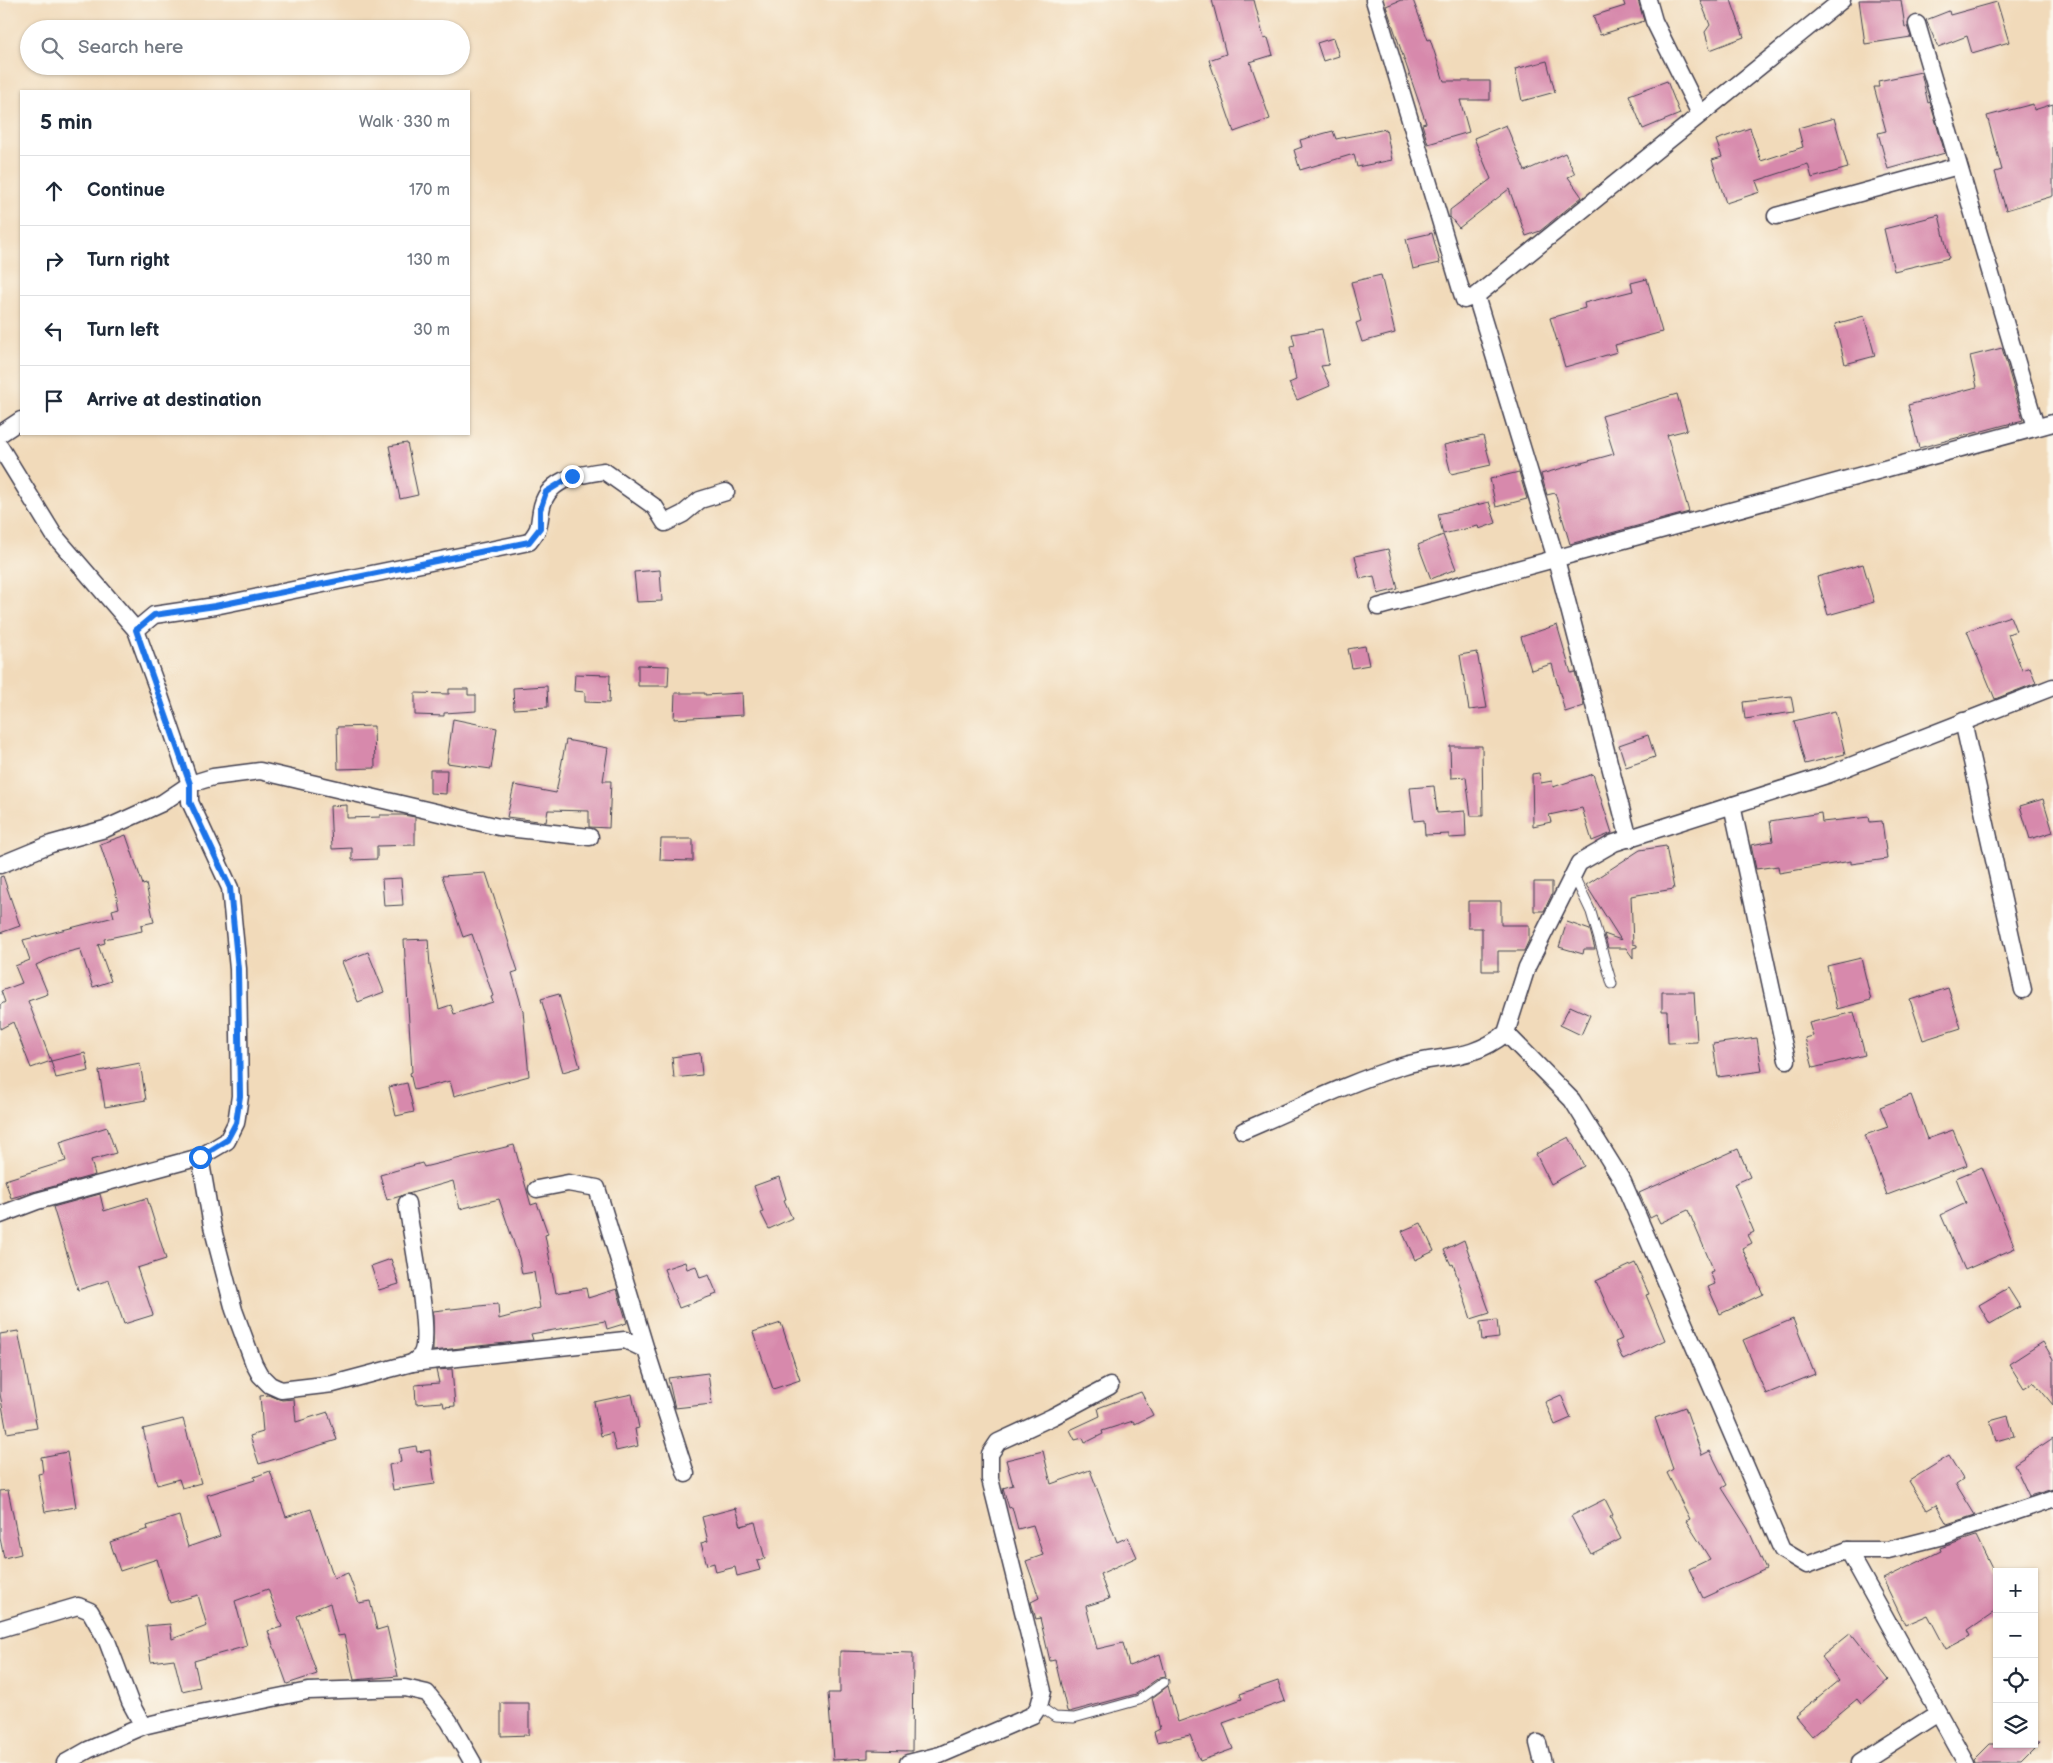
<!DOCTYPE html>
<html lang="en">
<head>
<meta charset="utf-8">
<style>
	:root { --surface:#fff; --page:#f6f6f7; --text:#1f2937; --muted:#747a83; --line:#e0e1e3 }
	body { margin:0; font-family:"Balsamiq Sans",sans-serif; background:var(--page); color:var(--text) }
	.controls { position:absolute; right:15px; bottom:15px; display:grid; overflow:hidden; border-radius:0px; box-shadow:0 1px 4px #0004 }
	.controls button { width:45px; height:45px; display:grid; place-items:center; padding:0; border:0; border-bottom:1px solid var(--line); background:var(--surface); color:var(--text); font:25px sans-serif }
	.stop { position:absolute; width:15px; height:15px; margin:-11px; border:4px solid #1a73e8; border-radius:50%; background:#fff }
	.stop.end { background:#1a73e8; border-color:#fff; box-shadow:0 1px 5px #0008 }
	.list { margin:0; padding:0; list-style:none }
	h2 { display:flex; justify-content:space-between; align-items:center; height:65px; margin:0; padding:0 20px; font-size:21px }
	h2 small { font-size:16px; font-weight:400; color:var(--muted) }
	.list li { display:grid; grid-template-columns:32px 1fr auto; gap:15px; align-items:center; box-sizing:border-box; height:70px; padding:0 20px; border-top:1px solid var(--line) }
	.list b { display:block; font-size:19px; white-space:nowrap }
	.list em { font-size:16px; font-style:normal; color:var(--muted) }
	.icon { flex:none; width:28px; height:28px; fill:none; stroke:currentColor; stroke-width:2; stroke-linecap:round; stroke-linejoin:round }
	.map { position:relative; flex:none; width:2053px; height:1763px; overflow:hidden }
	.search { position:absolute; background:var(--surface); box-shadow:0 1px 4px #0004; left:20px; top:20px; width:450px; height:55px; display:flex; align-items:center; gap:12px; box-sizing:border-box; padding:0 18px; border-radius:28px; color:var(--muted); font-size:19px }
	.panel { position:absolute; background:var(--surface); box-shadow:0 1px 4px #0004; left:20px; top:90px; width:450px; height:345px; border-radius:0px }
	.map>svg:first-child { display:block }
	.building { fill:#d789ac }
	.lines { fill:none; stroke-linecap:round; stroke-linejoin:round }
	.service-casing { stroke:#413e4e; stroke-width:11 }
	.minor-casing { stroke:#413e4e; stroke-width:19 }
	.service { stroke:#fff; stroke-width:9 }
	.minor { stroke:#fff; stroke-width:16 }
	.route { stroke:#1a73e8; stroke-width:6 }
</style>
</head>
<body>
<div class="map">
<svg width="2053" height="1763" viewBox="0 0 2053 1763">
	<rect width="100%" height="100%" fill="#fbf7ec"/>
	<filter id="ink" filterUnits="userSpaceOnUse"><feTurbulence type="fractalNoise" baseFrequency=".02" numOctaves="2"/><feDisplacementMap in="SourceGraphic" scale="10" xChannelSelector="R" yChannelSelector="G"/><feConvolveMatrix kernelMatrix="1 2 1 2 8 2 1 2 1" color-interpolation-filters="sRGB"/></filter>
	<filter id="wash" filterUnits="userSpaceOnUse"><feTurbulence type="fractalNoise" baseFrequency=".0096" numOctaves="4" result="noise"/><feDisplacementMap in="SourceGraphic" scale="20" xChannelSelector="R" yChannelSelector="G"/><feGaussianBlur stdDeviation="1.12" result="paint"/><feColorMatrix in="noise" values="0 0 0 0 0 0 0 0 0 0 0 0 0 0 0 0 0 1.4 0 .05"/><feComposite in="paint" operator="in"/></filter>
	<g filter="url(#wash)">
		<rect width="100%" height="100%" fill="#f1daba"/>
		<g id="blocks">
			<g class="building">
				<polygon points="1212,0 1254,0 1264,39 1268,38 1273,55 1250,62 1270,119 1234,132 1209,60 1226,54"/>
				<polygon points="1401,0 1413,0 1428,40 1430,39 1444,81 1490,81 1490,100 1460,100 1469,132 1428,144 1422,124 1426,123 1386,6"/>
				<polygon points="1623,0 1638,0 1644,21 1600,35 1593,16 1625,6"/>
				<polygon points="1700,0 1731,0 1744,37 1710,50 1705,32 1710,25"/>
				<polygon points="1859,0 1901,0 1905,27 1907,26 1911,37 1865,44"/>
				<polygon points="1997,2 2009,42 1972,53 1967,36 1938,47 1926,20 1949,11 1950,15"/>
				<polygon points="1333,38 1339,56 1323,61 1317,43"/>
				<polygon points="1547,61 1555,92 1522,101 1515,69"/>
				<polygon points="1921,72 1928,103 1930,102 1945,153 1888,169 1878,133 1886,131 1874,87 1879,87 1878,81"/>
				<polygon points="1667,81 1680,114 1643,129 1629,95"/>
				<polygon points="2033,104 2034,110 2053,104 2053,196 2006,210 1995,172 2002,170 1987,116"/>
				<polygon points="1834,118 1848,168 1812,178 1808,164 1756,181 1760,192 1726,203 1712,160 1722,157 1716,140 1750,128 1761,161 1803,147 1798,128"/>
				<polygon points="1506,125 1525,171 1565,153 1575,174 1568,177 1582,197 1540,231 1526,236 1509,189 1459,228 1450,217 1450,210 1491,179 1474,138"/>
				<polygon points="1386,129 1392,160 1357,167 1354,154 1300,170 1294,150 1302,147 1300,140 1333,131 1336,139"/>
				<polygon points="1939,215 1949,258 1894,271 1884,229"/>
				<polygon points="1432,233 1440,263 1413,269 1406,239"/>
				<polygon points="1381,275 1395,333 1362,342 1356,323 1361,321 1351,282"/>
				<polygon points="1647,279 1662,332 1615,345 1617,352 1565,367 1550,318 1585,308 1584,303 1633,291 1631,283"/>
				<polygon points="1864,316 1875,356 1845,364 1835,324"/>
				<polygon points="1322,329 1329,365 1321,366 1330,386 1297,400 1289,383 1296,380 1290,347 1295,346 1292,334"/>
				<polygon points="2002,348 2023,420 1919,448 1908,405 1977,387 1970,356"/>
				<polygon points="1677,394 1687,430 1667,435 1689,512 1570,544 1555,493 1547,495 1541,474 1614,454 1602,416"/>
				<polygon points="1483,436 1491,465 1451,474 1444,445"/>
				<polygon points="407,443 418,495 400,499 389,446"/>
				<polygon points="1519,472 1527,499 1496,507 1490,479"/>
				<polygon points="1489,502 1496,523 1479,529 1478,526 1443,534 1438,514"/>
				<polygon points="1443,535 1456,569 1431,579 1418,545"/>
				<polygon points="1388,549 1398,589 1378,594 1374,576 1360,579 1355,556"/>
				<polygon points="1863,564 1874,602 1828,615 1817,577"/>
				<polygon points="660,570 662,601 637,602 634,572"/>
				<polygon points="2010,616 2016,631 2008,634 2022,670 2030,667 2036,683 1995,699 1967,631"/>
				<polygon points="1557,625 1571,673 1575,672 1584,706 1565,712 1552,664 1531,670 1521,637"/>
				<polygon points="1365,646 1369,665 1352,668 1348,649"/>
				<polygon points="1477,652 1487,708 1469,710 1460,655"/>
				<polygon points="638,665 669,666 668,686 638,686"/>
				<polygon points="575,674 610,675 609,703 585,702 585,692 574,691"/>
				<polygon points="547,686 548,707 514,709 513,688"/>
				<polygon points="449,689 468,689 468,695 476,695 476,711 444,713 444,716 415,715 415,693 449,694"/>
				<polygon points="675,693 705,693 705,695 742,693 743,715 674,719"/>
				<polygon points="1791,696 1794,712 1745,719 1743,702"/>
				<polygon points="1835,711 1845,754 1805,764 1794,721"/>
				<polygon points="453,719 497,728 491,769 447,763"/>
				<polygon points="374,726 375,768 338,769 337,727"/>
				<polygon points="1648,735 1655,757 1626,767 1619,745"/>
				<polygon points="566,740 608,748 603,781 611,781 609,828 589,827 589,811 548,810 546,822 507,817 514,785 556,793"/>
				<polygon points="1450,746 1482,746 1483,816 1471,816 1466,777 1451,778"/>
				<polygon points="430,770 447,770 446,794 430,793"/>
				<polygon points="1539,773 1541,783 1552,781 1553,787 1593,774 1612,833 1592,841 1582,808 1549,815 1551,822 1533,826 1532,774"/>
				<polygon points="1434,786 1437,813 1465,811 1466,837 1449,838 1449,834 1425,835 1424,820 1414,821 1410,788"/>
				<polygon points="2043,799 2053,832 2030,839 2020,806"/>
				<polygon points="347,805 347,818 380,817 380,815 403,815 415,817 415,845 377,846 377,859 352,860 352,848 332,849 330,806"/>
				<polygon points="1821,813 1822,822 1869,817 1870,822 1882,821 1887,859 1851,864 1851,861 1779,873 1778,866 1756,869 1751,845 1773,841 1770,821"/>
				<polygon points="126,835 143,885 146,884 154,922 141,925 142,931 104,939 105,943 98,945 111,981 93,987 80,949 60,954 36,965 48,994 28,1001 51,1061 31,1068 13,1022 0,1029 0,1005 5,1002 1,991 22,983 15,966 30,960 23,940 114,917 112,910 119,908 115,889 100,844"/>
				<polygon points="661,839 693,839 693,861 660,860"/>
				<polygon points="1666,846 1674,889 1631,896 1633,944 1637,945 1637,947 1633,948 1633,958 1626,948 1608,948 1604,934 1621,940 1586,885 1640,850"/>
				<polygon points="486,873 518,971 512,973 523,1011 529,1076 454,1096 450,1081 414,1090 410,1073 412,1072 404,940 428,939 430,966 439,1009 451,1005 454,1014 493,1002 491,997 493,996 472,934 463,937 442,876"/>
				<polygon points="3,876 20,926 0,933 0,877"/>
				<polygon points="401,878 403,905 384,906 382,879"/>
				<polygon points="1534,882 1552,882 1552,894 1544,911 1534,911"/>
				<polygon points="1468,901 1501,901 1501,925 1529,925 1529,940 1524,951 1498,951 1498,971 1482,971 1482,928 1468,928"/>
				<polygon points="1567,922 1590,930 1595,949 1584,949 1583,954 1559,947"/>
				<polygon points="368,952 384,992 358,1002 342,962"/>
				<polygon points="1861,958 1871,1000 1837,1009 1827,966"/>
				<polygon points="1948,988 1961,1028 1923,1040 1910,1000"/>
				<polygon points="1662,992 1694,992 1697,1042 1668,1043 1667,1011 1662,1011"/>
				<polygon points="559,994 580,1067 563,1072 541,999"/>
				<polygon points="1570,1006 1590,1015 1581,1035 1560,1025"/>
				<polygon points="1854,1012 1865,1055 1813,1068 1805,1038 1813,1036 1809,1023"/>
				<polygon points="1757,1038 1762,1071 1718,1077 1713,1044"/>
				<polygon points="85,1053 89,1071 56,1078 51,1061"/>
				<polygon points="700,1053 702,1075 674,1078 672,1057"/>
				<polygon points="140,1063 146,1100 105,1107 99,1071"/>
				<polygon points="407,1083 414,1112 396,1116 389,1087"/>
				<polygon points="1911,1095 1927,1139 1953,1130 1967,1165 1887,1195 1865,1135 1888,1127 1880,1107"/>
				<polygon points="107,1127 116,1153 91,1160 95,1175 11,1198 5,1180 66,1161 60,1142"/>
				<polygon points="1569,1137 1584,1166 1551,1184 1536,1154"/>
				<polygon points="514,1145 531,1205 537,1203 548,1234 545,1235 556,1293 586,1288 588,1298 617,1289 627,1323 607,1329 605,1321 531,1334 533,1340 433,1351 433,1311 498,1304 499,1319 540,1308 534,1272 522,1274 519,1258 499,1199 460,1209 453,1181 387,1200 380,1175 422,1163 424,1167"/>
				<polygon points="1738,1149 1750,1177 1734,1184 1754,1232 1748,1235 1752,1243 1742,1248 1763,1294 1720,1314 1708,1287 1715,1284 1710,1272 1714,1271 1688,1210 1660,1223 1656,1215 1650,1218 1639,1193"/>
				<polygon points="1982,1167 2015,1248 1965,1270 1941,1215 1966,1203 1956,1178"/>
				<polygon points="779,1177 786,1199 784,1200 792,1218 769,1229 761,1213 763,1212 754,1186"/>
				<polygon points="100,1194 104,1211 147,1198 166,1259 137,1268 153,1315 124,1324 109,1280 78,1290 53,1207"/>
				<polygon points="1421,1223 1434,1251 1415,1260 1402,1231"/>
				<polygon points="1464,1240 1490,1313 1471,1319 1453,1264 1451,1265 1444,1250"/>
				<polygon points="391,1259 399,1284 379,1290 371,1266"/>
				<polygon points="685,1262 687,1269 696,1266 700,1278 709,1275 717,1294 679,1308 664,1269"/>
				<polygon points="1635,1263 1649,1294 1646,1295 1665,1340 1623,1360 1615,1342 1622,1339 1596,1281"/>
				<polygon points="2008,1288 2020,1307 1990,1324 1979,1305"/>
				<polygon points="1793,1319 1815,1374 1766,1394 1743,1340"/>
				<polygon points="1497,1320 1499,1338 1482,1340 1480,1322"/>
				<polygon points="781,1323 800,1380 773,1389 753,1332"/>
				<polygon points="18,1331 37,1428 7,1433 0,1394 0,1334"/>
				<polygon points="2043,1342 2053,1359 2053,1405 2034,1382 2024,1388 2009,1364"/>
				<polygon points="452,1369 455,1406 444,1407 443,1402 416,1404 415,1385 439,1383 436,1370"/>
				<polygon points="708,1373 712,1404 675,1408 668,1378"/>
				<polygon points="1141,1392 1153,1415 1135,1424 1133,1421 1102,1431 1103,1434 1085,1443 1083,1438 1075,1440 1070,1430 1100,1416 1098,1408"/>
				<polygon points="632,1394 639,1428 635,1429 638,1446 616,1451 612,1433 601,1436 594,1402"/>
				<polygon points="269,1395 282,1400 294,1399 296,1422 328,1412 337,1440 259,1464 250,1436 263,1432 260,1396"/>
				<polygon points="1561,1395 1571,1418 1555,1425 1545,1402"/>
				<polygon points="1685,1407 1702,1455 1710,1451 1727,1485 1722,1488 1748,1529 1766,1569 1703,1598 1689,1569 1710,1559 1686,1521 1690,1519 1667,1473 1673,1469 1655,1418"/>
				<polygon points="2008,1416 2014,1436 1996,1441 1990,1421"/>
				<polygon points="183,1419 201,1483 182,1488 179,1479 157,1485 143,1429"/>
				<polygon points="2053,1438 2053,1489 2029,1496 2014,1464"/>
				<polygon points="416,1446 417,1452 430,1450 435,1484 393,1490 389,1465 401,1462 399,1449"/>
				<polygon points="1043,1451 1051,1484 1090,1470 1117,1542 1128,1537 1137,1557 1100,1574 1109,1599 1086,1606 1097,1649 1123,1643 1129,1666 1160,1654 1166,1676 1160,1677 1136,1694 1069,1712 1067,1711 1055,1660 1050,1661 1040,1618 1036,1619 1031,1602 1039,1598 1026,1561 1043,1555 1033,1525 1018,1529 1012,1507 1009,1508 1003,1488 1013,1485 1006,1460"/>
				<polygon points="67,1452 76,1507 45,1512 38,1474 43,1473 41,1457"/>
				<polygon points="1949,1456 1963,1479 1956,1484 1975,1515 1947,1524 1936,1505 1927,1510 1909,1481"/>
				<polygon points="270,1471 286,1517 311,1509 334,1578 348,1573 359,1603 370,1601 377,1630 387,1627 398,1676 354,1680 344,1635 338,1636 330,1603 297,1616 317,1674 287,1684 268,1631 282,1627 268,1589 235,1601 247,1646 194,1661 200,1687 182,1691 174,1659 151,1662 146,1626 170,1624 172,1639 207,1626 198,1595 170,1603 157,1559 120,1571 110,1542 148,1529 147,1526 179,1516 188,1547 220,1536 207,1495 255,1480 254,1477"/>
				<polygon points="8,1490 21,1554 4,1558 0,1538 0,1491"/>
				<polygon points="1605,1499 1613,1515 1610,1517 1621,1539 1591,1554 1571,1516"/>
				<polygon points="736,1508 741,1526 755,1522 765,1559 757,1561 760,1570 737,1576 735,1567 716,1572 714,1563 707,1565 701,1543 708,1541 702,1517"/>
				<polygon points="1976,1536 1997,1579 1997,1610 1968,1630 1971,1636 1946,1649 1928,1615 1905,1625 1883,1579 1941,1551 1940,1548"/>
				<polygon points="1851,1633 1888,1680 1861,1704 1857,1699 1812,1736 1795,1716 1839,1680 1821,1657"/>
				<polygon points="840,1651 913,1653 912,1751 868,1750 868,1758 833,1760 828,1693 840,1693"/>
				<polygon points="1278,1681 1285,1701 1223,1723 1233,1749 1200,1761 1190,1735 1157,1742 1154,1732 1160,1729 1152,1698 1168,1686 1178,1722 1242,1699 1240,1694"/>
				<polygon points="501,1703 529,1703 529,1735 501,1736"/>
				<polygon points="1990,1744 2039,1744 2020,1763 1976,1763 1975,1759"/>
			</g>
		</g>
	</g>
	<g filter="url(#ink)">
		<use href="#blocks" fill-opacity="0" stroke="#413e4e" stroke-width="1"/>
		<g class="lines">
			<defs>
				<g id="service">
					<polyline points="1574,876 1591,912 1612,984"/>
					<polyline points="1039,1706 1055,1717 1074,1718 1139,1700 1164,1682"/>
				</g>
				<g id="minor">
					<polyline points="1374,0 1464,300 1476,296 1842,0"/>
					<polyline points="1648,0 1654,21 1700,114"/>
					<polyline points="1917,24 2036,427"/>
					<polyline points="1776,216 1958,166"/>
					<polyline points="1476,296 1556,559 1629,839"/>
					<polyline points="0,434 21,420"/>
					<polyline points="0,447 54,535 136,630 159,693 190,784 190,802 230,888 238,969 240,1096 236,1123 227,1141 200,1157 37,1201 0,1215"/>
					<polyline points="1378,607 2053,423"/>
					<path d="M136,630L154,615L215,606L529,542C541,527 538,528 541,511C546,478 577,475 604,471L655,507L665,523L683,514L700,500L726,492"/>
					<polyline points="1963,721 2023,990"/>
					<polyline points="1732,805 1787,1060"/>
					<polyline points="0,865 51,844 105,829 162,803 190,784 213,777 260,771 499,827 590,837"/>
					<polyline points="1506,1033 1572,1100 1623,1182 1782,1550 1807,1565 1848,1550 1888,1550 1943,1536 2053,1499"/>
					<path d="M1243,1131C1295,1109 1347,1083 1402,1066C1441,1054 1470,1062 1506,1033L1527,967L1579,863L1614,843L1827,775L2053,687"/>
					<path d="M200,1157L212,1226L234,1310L254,1364L260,1375L270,1385L281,1390L333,1384L412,1363C414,1361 419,1358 421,1355C433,1337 410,1230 407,1203"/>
					<polyline points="537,1189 568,1183 597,1188 646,1350"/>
					<polyline points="412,1363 625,1340 646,1350 686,1474"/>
					<polyline points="1848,1550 1966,1763"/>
					<polyline points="0,1629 78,1606 90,1611 107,1641 130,1702 143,1726"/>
					<polyline points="1538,1743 1543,1763"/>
					<polyline points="65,1763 88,1750 143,1726 190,1715 308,1691 405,1688 427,1693 449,1721 473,1763"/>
					<polyline points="908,1763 940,1755 1033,1715 1039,1706 1043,1691 990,1479 990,1454 998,1442 1052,1417 1110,1386"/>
					<polyline points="1860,1763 1938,1713"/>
				</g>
			</defs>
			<use href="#service" class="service-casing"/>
			<use href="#minor" class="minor-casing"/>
			<use href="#service" class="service"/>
			<use href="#minor" class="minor"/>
		</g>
	</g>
	<g class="lines" filter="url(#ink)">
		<polyline class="route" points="200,1157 227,1140 236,1123 240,1096 238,969 230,888 190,802 190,784 136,630 154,615 215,606 529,542 540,528 540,510 546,492 572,476"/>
	</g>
</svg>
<div class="controls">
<button>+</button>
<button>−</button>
<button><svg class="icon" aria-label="locate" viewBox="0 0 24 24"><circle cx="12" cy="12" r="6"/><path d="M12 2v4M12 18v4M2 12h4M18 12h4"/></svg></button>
<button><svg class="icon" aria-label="layers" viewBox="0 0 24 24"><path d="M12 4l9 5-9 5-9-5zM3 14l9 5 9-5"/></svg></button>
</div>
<div class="stop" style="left:200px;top:1157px"></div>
<div class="stop end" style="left:572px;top:476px"></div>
<div class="search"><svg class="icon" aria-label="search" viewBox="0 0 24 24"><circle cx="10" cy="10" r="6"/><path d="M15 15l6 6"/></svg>Search here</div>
<section class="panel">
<h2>5 min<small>Walk · 330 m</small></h2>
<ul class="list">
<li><svg class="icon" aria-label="ahead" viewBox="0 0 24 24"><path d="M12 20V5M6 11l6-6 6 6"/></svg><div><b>Continue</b></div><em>170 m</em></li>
<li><svg class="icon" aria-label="right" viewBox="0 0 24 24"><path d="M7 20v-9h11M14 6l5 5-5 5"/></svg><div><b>Turn right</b></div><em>130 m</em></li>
<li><svg class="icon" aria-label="left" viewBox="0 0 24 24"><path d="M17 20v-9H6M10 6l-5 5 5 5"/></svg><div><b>Turn left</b></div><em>30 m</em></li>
<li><svg class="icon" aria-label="arrive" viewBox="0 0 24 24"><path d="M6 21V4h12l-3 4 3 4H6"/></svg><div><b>Arrive at destination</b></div></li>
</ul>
</section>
</div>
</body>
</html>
